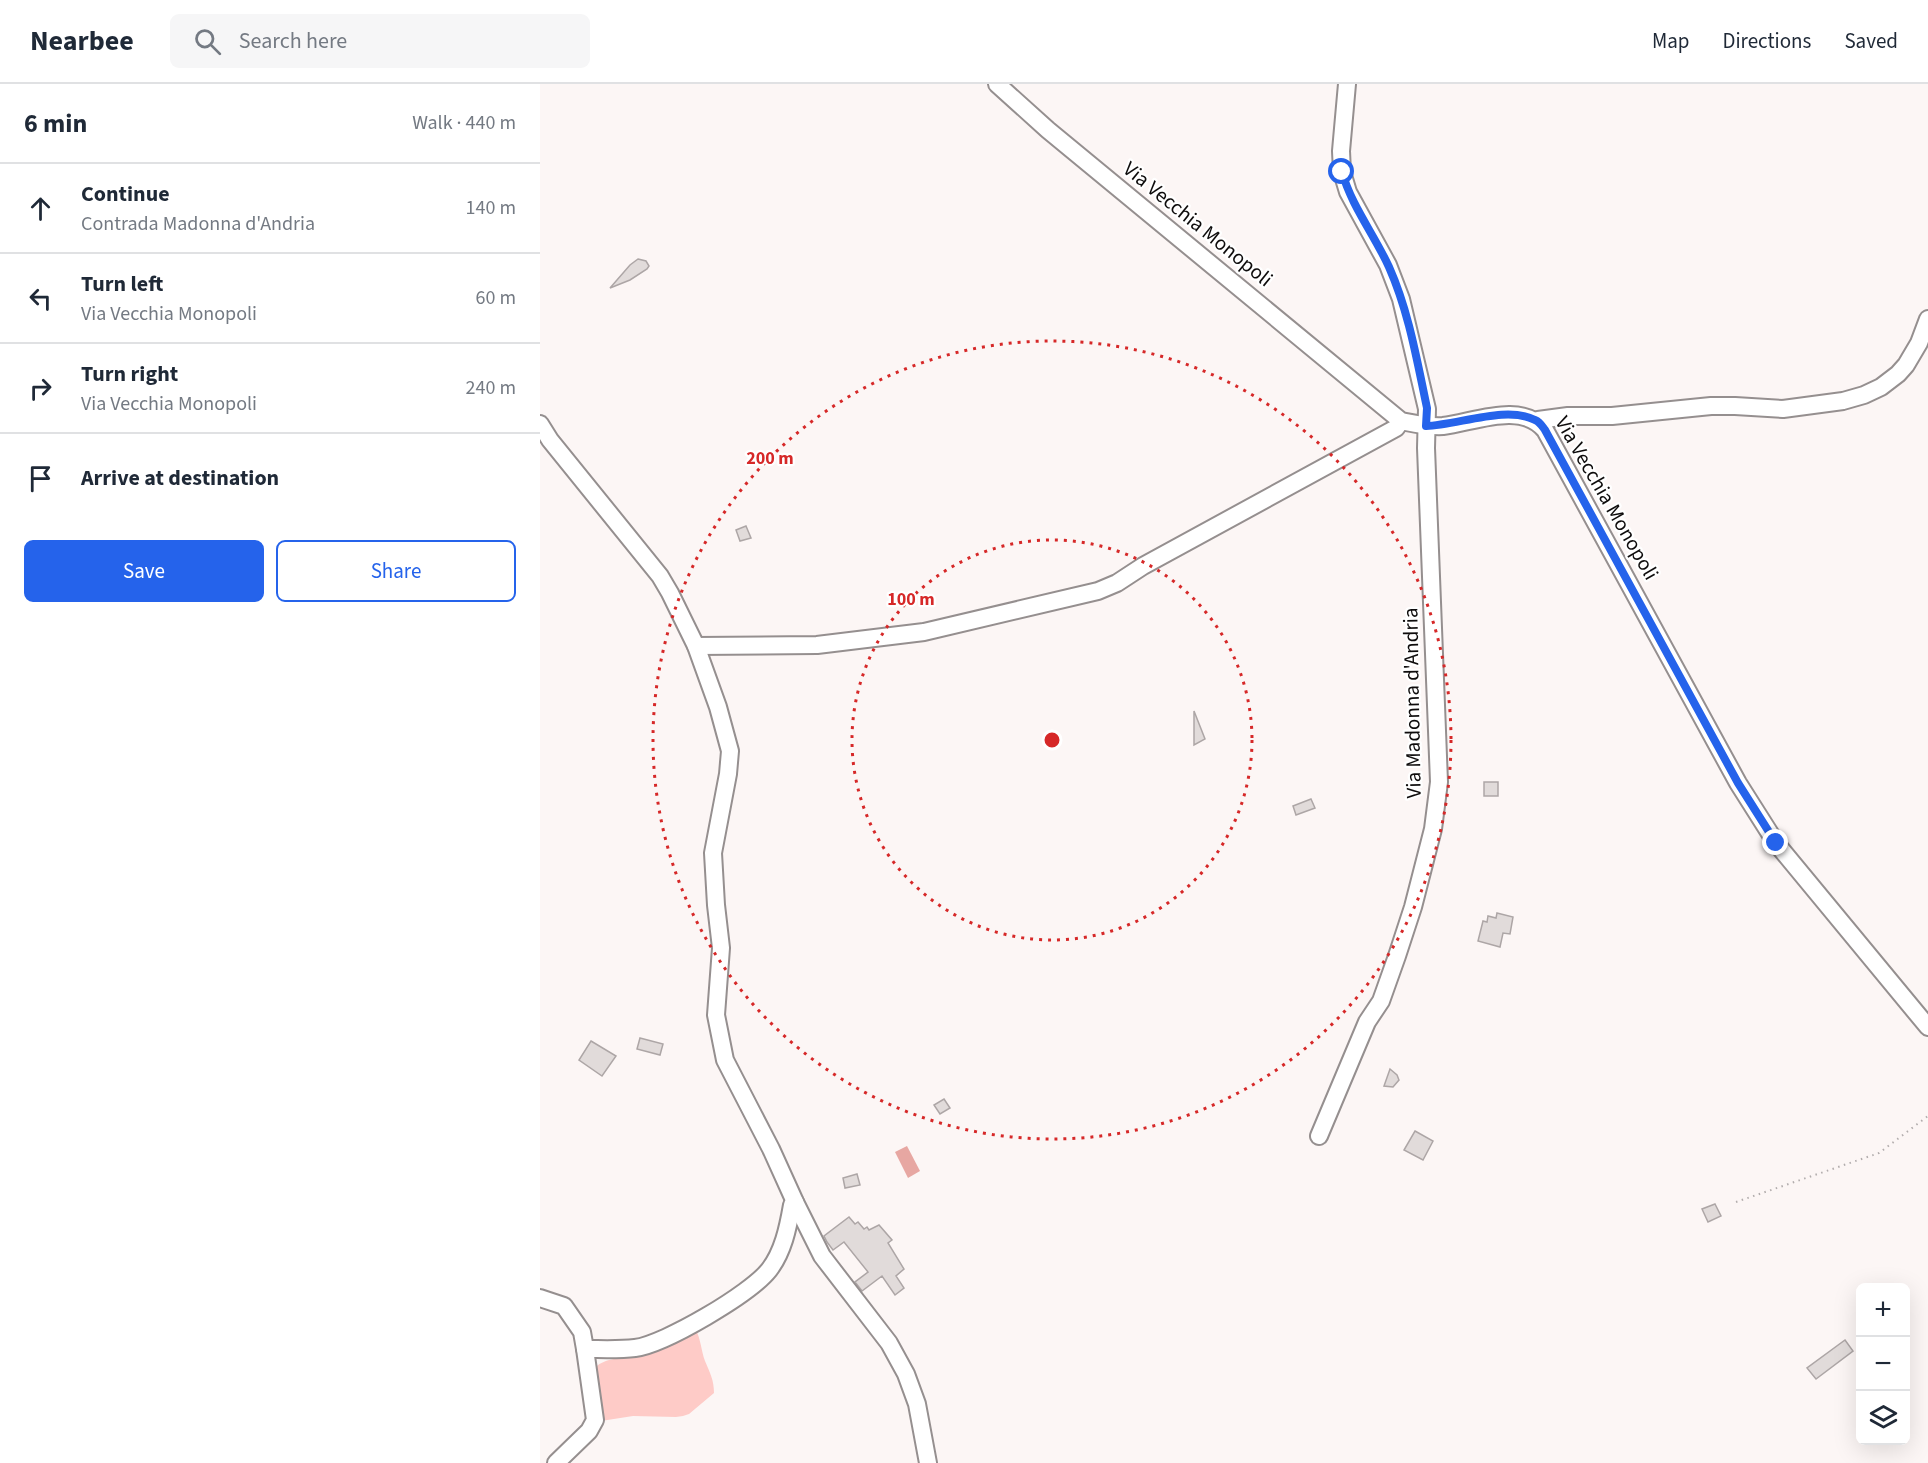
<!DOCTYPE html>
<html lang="en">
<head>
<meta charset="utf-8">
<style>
	:root { --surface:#fff; --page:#f6f6f7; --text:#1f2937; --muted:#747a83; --line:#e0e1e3; --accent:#2563eb }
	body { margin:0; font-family:"Source Sans 3",sans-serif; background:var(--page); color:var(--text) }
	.controls { position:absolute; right:18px; bottom:18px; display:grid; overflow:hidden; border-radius:9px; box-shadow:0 6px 24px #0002 }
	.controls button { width:54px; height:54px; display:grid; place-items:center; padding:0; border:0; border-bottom:2px solid var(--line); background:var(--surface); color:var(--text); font:30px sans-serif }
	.stop { position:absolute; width:18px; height:18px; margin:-14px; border:4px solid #2563eb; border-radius:50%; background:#fff }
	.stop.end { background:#2563eb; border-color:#fff; box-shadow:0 2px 6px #0008 }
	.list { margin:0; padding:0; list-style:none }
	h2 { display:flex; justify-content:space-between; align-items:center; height:78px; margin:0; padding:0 24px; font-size:26px }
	h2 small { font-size:20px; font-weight:400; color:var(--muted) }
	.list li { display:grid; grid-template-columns:39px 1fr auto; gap:18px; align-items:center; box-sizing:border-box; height:90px; padding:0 24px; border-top:2px solid var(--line) }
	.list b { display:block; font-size:22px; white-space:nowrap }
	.list p { margin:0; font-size:20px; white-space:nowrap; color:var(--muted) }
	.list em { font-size:20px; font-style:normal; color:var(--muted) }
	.actions { display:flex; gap:12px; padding:18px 24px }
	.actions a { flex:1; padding:14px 0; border:2px solid var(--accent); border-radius:9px; text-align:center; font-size:21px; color:var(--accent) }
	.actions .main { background:var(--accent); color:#fff }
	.icon { flex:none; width:33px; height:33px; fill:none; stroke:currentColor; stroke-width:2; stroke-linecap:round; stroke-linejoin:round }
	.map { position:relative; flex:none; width:1388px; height:1379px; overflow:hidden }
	header { display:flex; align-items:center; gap:36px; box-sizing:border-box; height:84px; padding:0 30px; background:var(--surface); border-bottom:2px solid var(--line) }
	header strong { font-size:28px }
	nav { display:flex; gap:33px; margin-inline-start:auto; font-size:21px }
	.search { width:420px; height:54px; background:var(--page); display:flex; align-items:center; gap:15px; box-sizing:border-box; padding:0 21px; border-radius:9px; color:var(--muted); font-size:22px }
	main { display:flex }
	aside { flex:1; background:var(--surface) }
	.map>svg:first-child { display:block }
	.green { fill:#fecbc7 }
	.water { fill:#e7a7a2 }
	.building { fill:#e1dbda; stroke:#ada6a6; stroke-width:1.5 }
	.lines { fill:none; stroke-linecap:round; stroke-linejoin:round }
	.minor-casing { stroke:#958f8f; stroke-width:20 }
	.path { stroke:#b2adad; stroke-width:2; stroke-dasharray:1.5 4.5; stroke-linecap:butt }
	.minor { stroke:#fff; stroke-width:16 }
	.route { stroke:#2563eb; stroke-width:8 }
	.ring { fill:none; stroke:#d62828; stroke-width:3; stroke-dasharray:3 6 }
	.labels { text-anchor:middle; stroke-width:4.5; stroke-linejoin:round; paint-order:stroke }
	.street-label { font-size:21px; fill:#0e0c0c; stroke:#fff }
	.centre { fill:#d62828; stroke:#fff; stroke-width:3 }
	.ring-label { font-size:18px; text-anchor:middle; font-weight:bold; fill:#d62828; stroke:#fff; stroke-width:4.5; stroke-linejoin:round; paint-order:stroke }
</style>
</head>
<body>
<header>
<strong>Nearbee</strong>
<div class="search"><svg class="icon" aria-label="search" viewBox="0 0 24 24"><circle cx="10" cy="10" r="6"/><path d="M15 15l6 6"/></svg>Search here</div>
<nav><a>Map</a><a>Directions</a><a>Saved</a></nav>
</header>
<main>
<aside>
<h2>6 min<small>Walk · 440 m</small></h2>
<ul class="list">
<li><svg class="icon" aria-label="ahead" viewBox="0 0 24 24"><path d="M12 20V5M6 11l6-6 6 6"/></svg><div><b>Continue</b><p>Contrada Madonna d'Andria</p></div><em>140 m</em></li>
<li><svg class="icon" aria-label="left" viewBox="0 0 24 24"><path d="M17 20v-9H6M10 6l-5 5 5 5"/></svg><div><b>Turn left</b><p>Via Vecchia Monopoli</p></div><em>60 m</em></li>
<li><svg class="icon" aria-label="right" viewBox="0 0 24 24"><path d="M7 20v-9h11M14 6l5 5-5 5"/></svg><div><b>Turn right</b><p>Via Vecchia Monopoli</p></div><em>240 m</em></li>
<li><svg class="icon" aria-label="arrive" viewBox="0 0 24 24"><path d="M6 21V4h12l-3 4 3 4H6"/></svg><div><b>Arrive at destination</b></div></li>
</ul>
<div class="actions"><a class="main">Save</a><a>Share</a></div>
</aside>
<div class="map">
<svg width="1388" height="1379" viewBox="0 0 1388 1379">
	<rect width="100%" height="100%" fill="#fcf6f5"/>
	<path class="green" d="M155,1244C161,1255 161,1266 165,1277C170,1289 174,1296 174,1309L149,1330L143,1332L136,1333L93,1332L61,1337L54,1285C63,1274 77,1276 89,1271C111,1263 133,1253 155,1244Z"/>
	<polygon class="water" points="367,1062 380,1087 368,1094 355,1068"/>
	<g class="building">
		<polygon points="98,175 106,177 109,182 107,185 90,196 70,204 90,181"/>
		<polygon points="206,442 211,454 200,457 196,446"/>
		<polygon points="654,627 665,655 654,661"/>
		<rect x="944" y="698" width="14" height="14"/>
		<polygon points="771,715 775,724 756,731 753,722"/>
		<polygon points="957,829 973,833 970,850 963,849 960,863 938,857 943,837 947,838 948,832 956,834"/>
		<polygon points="100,954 123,960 120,971 97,965"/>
		<polygon points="51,957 76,972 62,992 39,976"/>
		<polygon points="850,985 857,991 859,996 853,1003 844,1002"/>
		<polygon points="404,1015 410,1024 400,1030 394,1021"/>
		<polygon points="875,1047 893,1057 883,1076 864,1066"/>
		<polygon points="317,1090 320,1101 305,1104 303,1094"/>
		<polygon points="1175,1120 1181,1132 1168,1138 1162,1125"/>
		<polygon points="309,1133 315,1140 318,1138 324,1145 327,1143 329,1146 339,1141 352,1156 348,1159 364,1185 356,1192 364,1204 355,1211 342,1192 322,1207 315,1198 328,1188 304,1158 293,1166 287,1158 284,1152"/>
		<polygon points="1305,1256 1313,1267 1276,1295 1267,1284"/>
	</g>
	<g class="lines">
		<defs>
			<g id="minor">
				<path d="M457,0L508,46L861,337C876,340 889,343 903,342C935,338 981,317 1005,346L1198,699L1236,759L1388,943"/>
				<polyline points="998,336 1028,332 1072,332 1171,322 1195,322 1243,325 1303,317 1324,311 1341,303 1358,290 1366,281 1379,259 1388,235"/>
				<polyline points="0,340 10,356 120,492 130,509 156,562 178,623 190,667 188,690 173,769 176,821 181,864 176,931 185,976 231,1065 255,1118 282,1172 349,1259 366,1290 377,1320 388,1379"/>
				<polyline points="156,562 277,561 384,548 558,507 577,499 603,482 856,344 861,337"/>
				<polyline points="779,1052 827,938 841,917 857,872 873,823 893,745 899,698 886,364 887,325 861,215 848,181 808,108 802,88 801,67 807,0"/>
				<path d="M0,1214L24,1222L42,1248L45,1265C61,1265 79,1266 95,1264C125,1260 210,1210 229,1186C243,1168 248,1144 252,1121L255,1118"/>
				<polyline points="16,1379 49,1347 55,1336 45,1265"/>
			</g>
		</defs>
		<use href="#minor" class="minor-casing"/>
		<polyline class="path" points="1196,1118 1339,1069 1388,1032"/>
		<use href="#minor" class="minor"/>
	</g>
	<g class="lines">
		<path class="route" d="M802,88C812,123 834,150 849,183C869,228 877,277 887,324L886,342C918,341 967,321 995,336C1000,338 1002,342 1005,346L1198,699L1236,759"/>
	</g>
	<g class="ring">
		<circle cx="512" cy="656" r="200"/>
		<circle cx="512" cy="656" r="399"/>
	</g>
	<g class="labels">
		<g class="street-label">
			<text transform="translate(658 140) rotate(39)" y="7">Via Vecchia Monopoli</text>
			<text transform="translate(1067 414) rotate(60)" y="7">Via Vecchia Monopoli</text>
			<text transform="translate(872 619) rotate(-91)" y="7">Via Madonna d'Andria</text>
		</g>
	</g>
	<circle cx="512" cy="656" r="9" class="centre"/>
	<g class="ring-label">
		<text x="230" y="380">200 m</text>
		<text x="371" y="521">100 m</text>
	</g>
</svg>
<div class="controls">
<button>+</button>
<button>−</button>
<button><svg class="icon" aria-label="layers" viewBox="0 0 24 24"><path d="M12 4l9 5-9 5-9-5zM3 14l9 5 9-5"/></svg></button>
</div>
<div class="stop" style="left:802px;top:88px"></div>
<div class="stop end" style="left:1236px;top:759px"></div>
</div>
</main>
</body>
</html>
